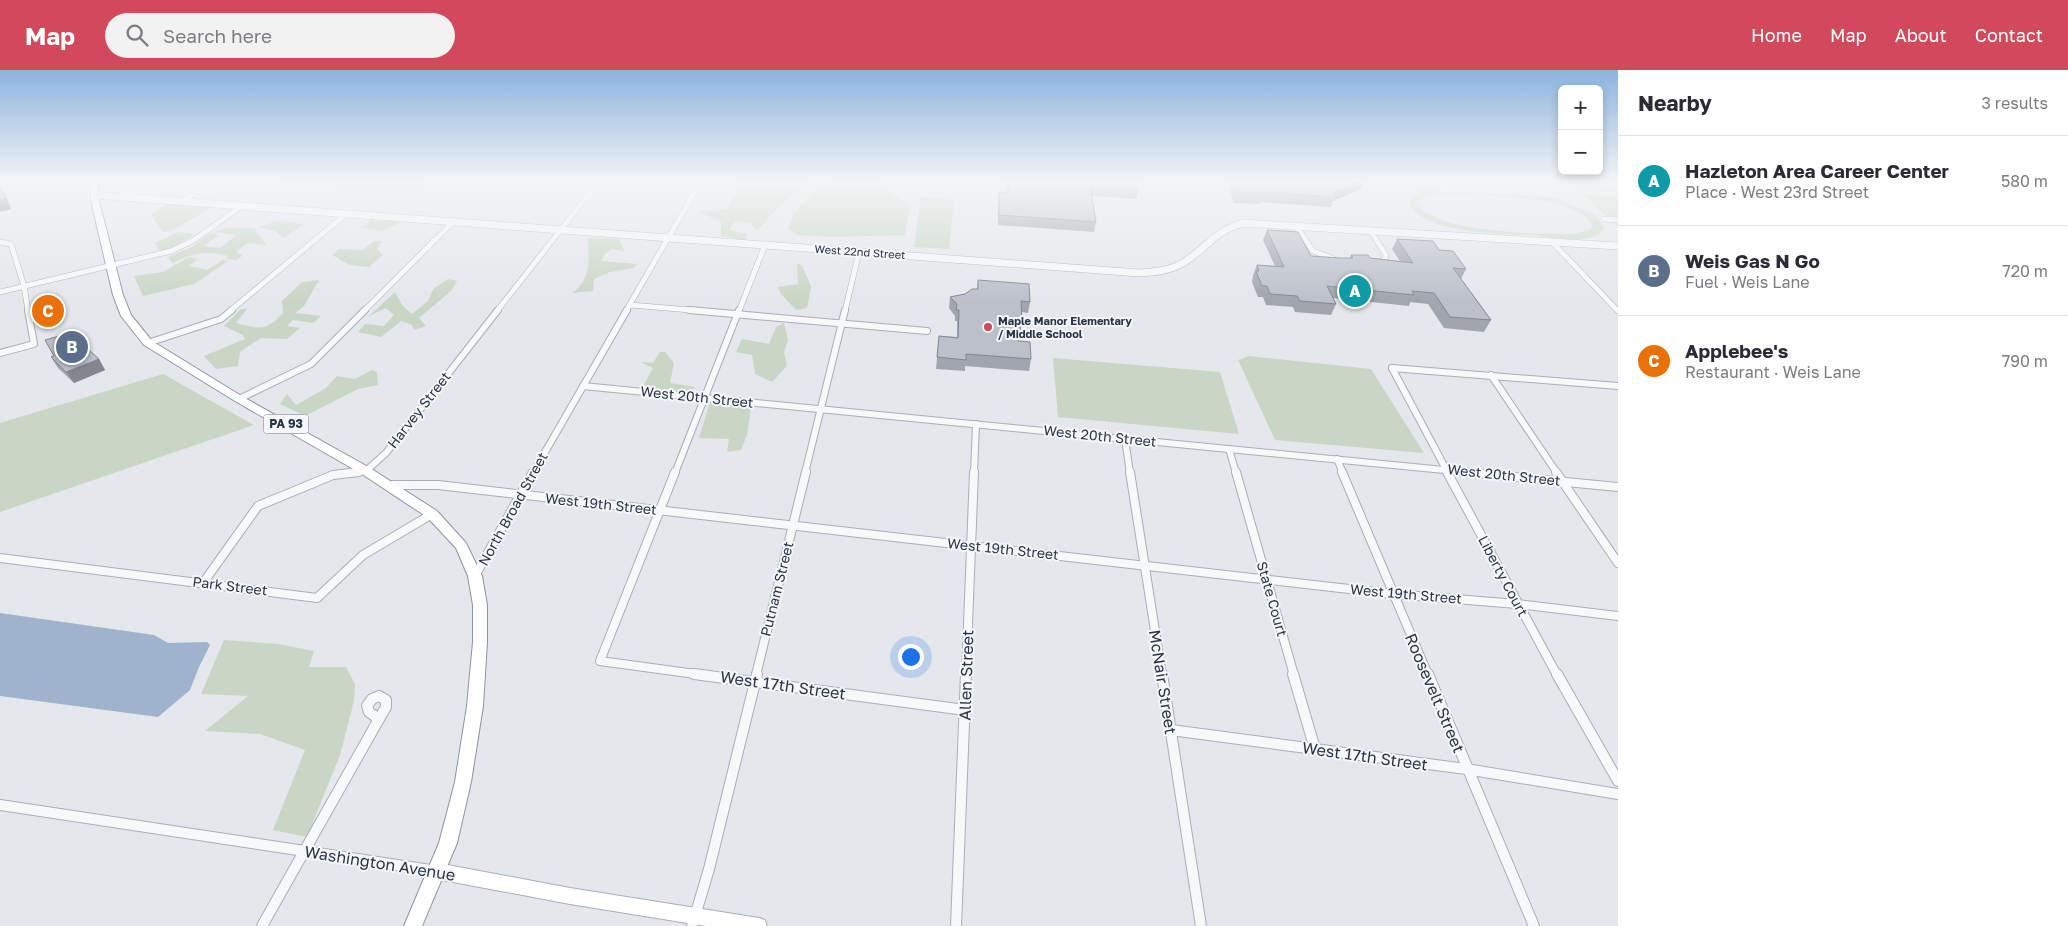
<!DOCTYPE html>
<html lang="en">
<head>
<meta charset="utf-8">
<style>
	:root { --surface:#fff; --page:#f2f2f3; --text:#2b2b33; --muted:#7c7c81; --line:#e1e1e2; --accent:#d1495b }
	body { margin:0; font-family:"Golos Text",sans-serif; background:var(--page); color:var(--text) }
	.controls { position:absolute; right:15px; top:15px; display:grid; overflow:hidden; border-radius:8px; box-shadow:0 2px 8px #0003 }
	.controls button { width:45px; height:45px; display:grid; place-items:center; padding:0; border:0; border-bottom:1px solid var(--line); background:var(--surface); color:var(--text); font:25px sans-serif }
	.you { position:absolute; left:910px; top:586px; width:18px; height:18px; margin:-12px; border:4px solid #fff; border-radius:50%; background:#1a73e8; box-shadow:0 0 0 8px #1a73e833 }
	.badge { display:grid; place-items:center; width:32px; height:32px; border-radius:50%; background:var(--accent); color:#fff; font-size:16px; font-weight:700 }
	.pin { position:absolute; translate:-50% -50%; border:2px solid #fff; box-shadow:0 1px 5px #0006 }
	.list { margin:0; padding:0; list-style:none }
	h2 { display:flex; justify-content:space-between; align-items:center; height:65px; margin:0; padding:0 20px; font-size:21px }
	h2 small { font-size:16px; font-weight:400; color:var(--muted) }
	.list li { display:grid; grid-template-columns:32px 1fr auto; gap:15px; align-items:center; box-sizing:border-box; height:90px; padding:0 20px; border-top:1px solid var(--line) }
	.list b { display:block; font-size:19px; white-space:nowrap }
	.list p { margin:0; font-size:16px; white-space:nowrap; color:var(--muted) }
	.list em { font-size:16px; font-style:normal; color:var(--muted) }
	.icon { flex:none; width:28px; height:28px; fill:none; stroke:currentColor; stroke-width:2; stroke-linecap:round; stroke-linejoin:round }
	.map { position:relative; flex:none; width:1618px; height:856px; overflow:hidden }
	header { display:flex; align-items:center; gap:30px; box-sizing:border-box; height:70px; padding:0 25px; background:var(--accent); color:#fff }
	header strong { font-size:24px }
	nav { display:flex; gap:28px; margin-inline-start:auto; font-size:18px }
	.search { width:350px; height:45px; background:var(--page); display:flex; align-items:center; gap:12px; box-sizing:border-box; padding:0 18px; border-radius:28px; color:var(--muted); font-size:19px }
	main { display:flex }
	aside { flex:1; background:var(--surface) }
	.map>svg:first-child { display:block }
	.green { fill:#c9d6c5; fill-rule:evenodd }
	.water { fill:#9fb4cc }
	.lines { fill:none; stroke-linecap:round; stroke-linejoin:round }
	.minor-far3-casing { stroke:#a9aeb7; stroke-width:6 }
	.minor-far2-casing { stroke:#a9aeb7; stroke-width:8 }
	.minor-far1-casing { stroke:#a9aeb7; stroke-width:10 }
	.minor-casing { stroke:#a9aeb7; stroke-width:12 }
	.tertiary-casing { stroke:#a9aeb7; stroke-width:8 }
	.secondary-casing { stroke:#a9aeb7; stroke-width:2 }
	.trunk-casing { stroke:#8b94a3; stroke-width:2 }
	.minor-far3 { stroke:#f7f8fa; stroke-width:5 }
	.minor-far2 { stroke:#f7f8fa; stroke-width:6 }
	.minor-far1 { stroke:#f7f8fa; stroke-width:8 }
	.minor { stroke:#f7f8fa; stroke-width:10 }
	.tertiary { stroke:#f7f8fa; stroke-width:7 }
	.secondary { fill:#fff; fill-rule:evenodd }
	.trunk { fill:#fff; fill-rule:evenodd }
	.wall { fill:#a1a5ae }
	.shaded-wall { fill:#83868d }
	.building { fill:#bbc0ca; stroke:#83868d }
	.poi-dot { fill:#d1495b; stroke:#f4f6f9; stroke-width:2 }
	.labels { text-anchor:middle; stroke-width:4; stroke-linejoin:round; paint-order:stroke }
	.far-street-label { font-size:11px; fill:#2b3445; stroke:#f4f6f9 }
	.far-poi-label { font-size:11px; font-weight:bold; fill:#2b3445; stroke:#f4f6f9; text-anchor:start }
	.shield { fill:#f4f6f9; stroke:#676e7b; stroke-width:1 }
	.shield-label { font-size:12px; font-weight:bold; fill:#2b3445 }
	.street-label { font-size:14px; fill:#2b3445; stroke:#f4f6f9 }
	.near-street-label { font-size:16px; fill:#2b3445; stroke:#f4f6f9 }
</style>
</head>
<body>
<header>
<strong>Map</strong>
<div class="search"><svg class="icon" aria-label="search" viewBox="0 0 24 24"><circle cx="10" cy="10" r="6"/><path d="M15 15l6 6"/></svg>Search here</div>
<nav><a>Home</a><a>Map</a><a>About</a><a>Contact</a></nav>
</header>
<main>
<div class="map">
<svg width="1618" height="856" viewBox="0 0 1618 856">
	<rect width="100%" height="100%" fill="#e4e7ec"/>
	<g class="green">
		<polygon points="283,111 430,111 417,121 279,116"/>
		<polygon points="740,111 848,111 899,115 896,118 809,112 777,138 757,161 751,153 734,151 730,160 747,164 745,170 721,166 721,152 699,142 727,139 736,125"/>
		<polygon points="1567,111 1618,111 1618,123 1577,120"/>
		<polygon points="820,115 885,120 910,134 905,165 833,167 798,165 788,159 794,143"/>
		<path d="M1414,119L1559,128C1571,139 1599,139 1604,158L1598,165C1578,173 1551,167 1530,165C1504,164 1415,163 1409,131L1418,123ZM1440,124C1468,125 1583,124 1592,156L1587,161L1573,164C1539,164 1442,163 1420,137L1419,132L1426,126Z"/>
		<polygon points="1583,124 1618,126 1618,157"/>
		<polygon points="921,127 954,129 949,179 914,177"/>
		<polygon points="166,133 214,136 175,159 163,162 151,145"/>
		<polygon points="371,150 400,152 383,161 362,158"/>
		<polygon points="277,151 304,154 284,168 275,161 259,157"/>
		<path d="M225,158H254L266,175L247,173L236,182L243,185L237,190L226,189L228,186C204,180 194,183 172,193L168,187L192,177L210,163L219,165L203,176L220,178L237,165L213,162Z"/>
		<polygon points="178,162 195,164 175,176 160,181 155,173"/>
		<path d="M587,168L619,169L624,181L612,179L605,184L601,191L637,194L634,198L610,202L594,209L593,221L572,223C591,211 590,187 587,168Z"/>
		<polygon points="375,171 382,171 377,179 383,185 369,197 350,195 332,185 339,179 362,180"/>
		<polygon points="189,187 198,189 189,196 207,200 223,190 228,191 194,214 143,226 134,206 163,202"/>
		<polygon points="797,194 802,195 811,217 807,238 796,240 781,224 778,217 798,214"/>
		<polygon points="448,209 457,211 452,220 419,248 426,256 414,260 412,255 401,251 381,267 358,262 365,254 384,256 394,245 386,238 369,246 395,222 402,235 412,244 428,231 433,219"/>
		<path d="M319,210L304,236L295,243L321,246L313,253L293,250L287,256L300,258L287,269L261,268L240,282L238,296L216,299L204,286L245,269L243,265L224,256L241,239H247L236,253C260,259 265,262 283,243L282,231L302,212Z"/>
		<polygon points="784,253 788,270 784,282 787,296 772,312 755,304 752,285 736,282 742,269 769,274 776,257"/>
		<polygon points="660,282 665,282 674,293 670,313 695,317 691,321 642,318 653,298 641,292 653,293"/>
		<polygon points="1249,286 1371,299 1424,383 1275,370 1238,290"/>
		<polygon points="1053,288 1220,302 1239,364 1058,347"/>
		<polygon points="372,300 377,302 378,315 358,319 305,346 280,334 287,324 296,335 326,318 337,306 355,309"/>
		<polygon points="163,304 254,355 0,442 0,353"/>
		<polygon points="710,332 751,337 747,365 741,380 727,382 729,369 699,368"/>
		<polygon points="224,570 279,574 314,581 309,597 346,597 355,614 354,631 340,685 307,767 273,760 305,680 260,664 205,661 248,626 201,624"/>
	</g>
	<polygon class="water" points="0,543 154,565 168,573 207,572 210,575 199,597 190,620 158,647 0,626"/>
	<g class="lines">
		<defs>
			<g id="minor-far3">
				<polyline points="182,132 213,111"/>
				<polyline points="1604,149 1618,150"/>
				<polyline points="1295,155 1313,181 1332,188"/>
				<polyline points="1370,160 1386,185 1385,190 1378,192"/>
				<polyline points="0,172 11,174 24,216 28,241"/>
				<polyline points="1552,172 1618,241"/>
				<polyline points="0,222 171,181 194,170 242,136"/>
				<polyline points="630,235 703,241"/>
				<polyline points="230,241 346,144"/>
				<polyline points="364,241 452,153"/>
				<polyline points="497,241 599,111"/>
				<polyline points="626,241 701,111"/>
				<polyline points="739,241 765,175"/>
				<polyline points="845,241 859,182"/>
			</g>
			<g id="minor-far2">
				<polyline points="689,240 927,261"/>
				<polyline points="148,273 221,249 232,240"/>
				<polyline points="0,283 34,274 28,240"/>
				<polyline points="1392,298 1448,403"/>
				<polyline points="1392,298 1618,316"/>
				<polyline points="1491,305 1557,403"/>
				<polyline points="583,316 1475,403"/>
				<polyline points="239,329 311,294 365,240"/>
				<polyline points="1125,369 1130,403"/>
				<polyline points="1229,379 1236,403"/>
				<polyline points="1337,389 1343,403"/>
				<polyline points="349,403 366,401 386,383 498,240"/>
				<polyline points="533,403 627,240"/>
				<polyline points="675,403 739,240"/>
				<polyline points="805,403 845,240"/>
				<polyline points="974,403 976,354"/>
			</g>
			<g id="minor-far1">
				<polyline points="675,402 600,591 703,605"/>
				<polyline points="1130,402 1162,605"/>
				<polyline points="1236,402 1294,605"/>
				<polyline points="1342,402 1428,605"/>
				<polyline points="1447,402 1557,605"/>
				<polyline points="1463,402 1618,417"/>
				<polyline points="1556,402 1618,493"/>
				<polyline points="389,415 438,415 1393,524 1517,534 1618,546"/>
				<polyline points="0,488 317,528 363,485 432,444"/>
				<polyline points="475,506 533,402"/>
				<polyline points="203,513 258,436 333,405 359,402"/>
				<polyline points="756,605 806,402"/>
				<polyline points="966,605 974,402"/>
			</g>
			<g id="minor">
				<polyline points="694,604 965,640"/>
				<polyline points="1162,604 1201,856"/>
				<polyline points="1293,604 1315,679"/>
				<polyline points="1428,604 1534,856"/>
				<polyline points="1557,604 1618,711"/>
				<polygon points="379,626 386,630 386,637 379,649 369,642 367,636 372,629"/>
				<polyline points="1171,660 1466,699 1618,724"/>
				<polyline points="0,735 437,801"/>
				<polyline points="262,856 379,649"/>
				<polyline points="692,856 709,799 757,604"/>
				<polyline points="956,856 966,604"/>
			</g>
			<path id="tertiary" d="M94,125L1139,203C1153,202 1168,201 1181,194C1206,180 1212,162 1243,153L1618,176"/>
			<polygon id="secondary" points="437,793 570,818 759,848 765,850 767,856 706,856 570,834 437,809 431,807 429,801 431,795"/>
			<polygon id="trunk" points="89,111 97,111 100,135 123,225 131,245 152,271 243,327 370,398 437,441 466,473 482,506 487,535 487,572 483,636 471,712 457,773 422,856 404,856 439,773 455,712 467,636 473,572 473,535 468,506 456,478 427,447 362,404 235,331 144,275 121,246 113,225 92,135"/>
		</defs>
		<use href="#minor-far3" class="minor-far3-casing"/>
		<use href="#minor-far2" class="minor-far2-casing"/>
		<use href="#minor-far1" class="minor-far1-casing"/>
		<use href="#minor" class="minor-casing"/>
		<use href="#tertiary" class="tertiary-casing"/>
		<use href="#secondary" class="secondary-casing"/>
		<use href="#trunk" class="trunk-casing"/>
		<use href="#minor-far3" class="minor-far3"/>
		<use href="#minor-far2" class="minor-far2"/>
		<use href="#minor-far1" class="minor-far1"/>
		<use href="#minor" class="minor"/>
		<use href="#tertiary" class="tertiary"/>
		<use href="#secondary" class="secondary"/>
		<use href="#trunk" class="trunk"/>
	</g>
	<g class="wall">
		<polygon points="1007,111 1137,111 1139,119 1136,129 1091,126 1096,152 1094,162 998,155 998,132 999,122 1007,123"/>
		<polygon points="1230,111 1364,111 1361,119 1333,131 1331,137 1261,132 1260,134 1234,133 1228,117"/>
		<polygon points="1267,160 1311,186 1340,188 1350,188 1351,185 1370,188 1400,191 1392,179 1397,169 1439,180 1466,199 1461,209 1491,250 1484,262 1444,258 1428,234 1410,232 1409,236 1333,228 1336,234 1331,245 1295,242 1293,237 1266,235 1263,227 1258,227 1252,212 1253,207 1253,205 1257,195 1275,196 1263,170"/>
		<polygon points="978,210 1030,232 1028,243 1022,242 1022,252 1020,264 1018,263 1018,271 1031,289 1029,301 965,296 965,301 936,299 939,266 957,267 957,251 955,251 955,246 949,238 950,227 965,224 977,219"/>
		<polygon points="51,287 99,289 105,300 74,313 58,298"/>
	</g>
	<g class="shaded-wall">
		<polygon points="1359,111 1364,111 1361,119 1333,131 1335,127 1332,123"/>
		<polygon points="0,116 6,126 11,139 0,142"/>
		<polygon points="99,289 105,300 74,313 66,302"/>
	</g>
	<g class="building">
		<polygon points="1008,111 1137,111 1139,119 1090,116 1096,152 999,145 999,122 1009,123"/>
		<polygon points="1233,111 1359,111 1332,123 1335,127 1263,122 1264,124 1238,122"/>
		<polygon points="0,116 5,129 0,130"/>
		<polygon points="1267,160 1298,162 1311,186 1340,188 1353,188 1351,185 1368,185 1370,188 1413,193 1397,169 1433,171 1439,180 1453,181 1466,199 1453,198 1491,250 1450,247 1434,223 1412,221 1414,225 1327,216 1336,234 1300,231 1297,226 1270,224 1267,216 1262,216 1256,201 1259,201 1257,195 1284,197"/>
		<polygon points="978,210 1029,214 1030,232 1021,231 1022,252 1017,252 1018,271 1030,272 1031,289 966,284 966,290 937,287 939,266 958,268 959,240 956,240 957,234 950,227 965,224 972,219 978,219"/>
		<polygon points="70,263 99,289 66,302 51,287 54,286 45,270"/>
	</g>
	<linearGradient id="sky" x2="0" y2="1"><stop stop-color="#8bb4dd"/><stop offset="0.48" stop-color="#f3f4f6"/><stop offset="1" stop-color="#f3f4f6" stop-opacity="0"/></linearGradient>
	<rect width="1618" height="231" fill="url(#sky)"/>
	<circle class="poi-dot" cx="988" cy="257" r="5"/>
	<g class="labels">
		<g class="far-street-label">
			<text transform="translate(860 182) rotate(4)" y="4">West 22nd Street</text>
		</g>
		<g class="far-poi-label">
			<text x="998" y="255">Maple Manor Elementary<tspan x="998" dy="13">/ Middle School</tspan></text>
		</g>
		<rect class="shield" x="263.5" y="344.5" width="45" height="19" rx="4"/>
		<g class="shield-label">
			<text x="286" y="358">PA 93</text>
		</g>
		<g class="street-label">
			<text transform="translate(697 327) rotate(6)" y="5">West 20th Street</text>
			<text transform="translate(419 340) rotate(-52)" y="5">Harvey Street</text>
			<text transform="translate(1100 366) rotate(6)" y="5">West 20th Street</text>
			<text transform="translate(1504 405) rotate(6)" y="5">West 20th Street</text>
			<text transform="translate(601 434) rotate(6)" y="5">West 19th Street</text>
			<text transform="translate(513 439) rotate(-61)" y="5">North Broad Street</text>
			<text transform="translate(1003 479) rotate(6)" y="5">West 19th Street</text>
			<text transform="translate(1503 506) rotate(62)" y="5">Liberty Court</text>
			<text transform="translate(230 516) rotate(7)" y="5">Park Street</text>
			<text transform="translate(777 519) rotate(-76)" y="5">Putnam Street</text>
			<text transform="translate(1406 524) rotate(5)" y="5">West 19th Street</text>
			<text transform="translate(1272 529) rotate(74)" y="5">State Court</text>
		</g>
		<g class="near-street-label">
			<text transform="translate(966 605) rotate(-88)" y="6">Allen Street</text>
			<text transform="translate(1163 612) rotate(81)" y="6">McNair Street</text>
			<text transform="translate(783 615) rotate(8)" y="6">West 17th Street</text>
			<text transform="translate(1435 623) rotate(67)" y="6">Roosevelt Street</text>
			<text transform="translate(1365 686) rotate(8)" y="6">West 17th Street</text>
			<text transform="translate(380 793) rotate(9)" y="6">Washington Avenue</text>
		</g>
	</g>
</svg>
<div class="controls">
<button>+</button>
<button>−</button>
</div>
<div class="you"></div>
<div class="pin badge" style="left:1355px;top:221px;background:#0f9aa8">A</div>
<div class="pin badge" style="left:72px;top:277px;background:#5c6f8a">B</div>
<div class="pin badge" style="left:48px;top:241px;background:#e8710a">C</div>
</div>
<aside>
<h2>Nearby<small>3 results</small></h2>
<ul class="list">
<li><span class="badge" style="background:#0f9aa8">A</span><div><b>Hazleton Area Career Center</b><p>Place · West 23rd Street</p></div><em>580 m</em></li>
<li><span class="badge" style="background:#5c6f8a">B</span><div><b>Weis Gas N Go</b><p>Fuel · Weis Lane</p></div><em>720 m</em></li>
<li><span class="badge" style="background:#e8710a">C</span><div><b>Applebee's</b><p>Restaurant · Weis Lane</p></div><em>790 m</em></li>
</ul>
</aside>
</main>
</body>
</html>
